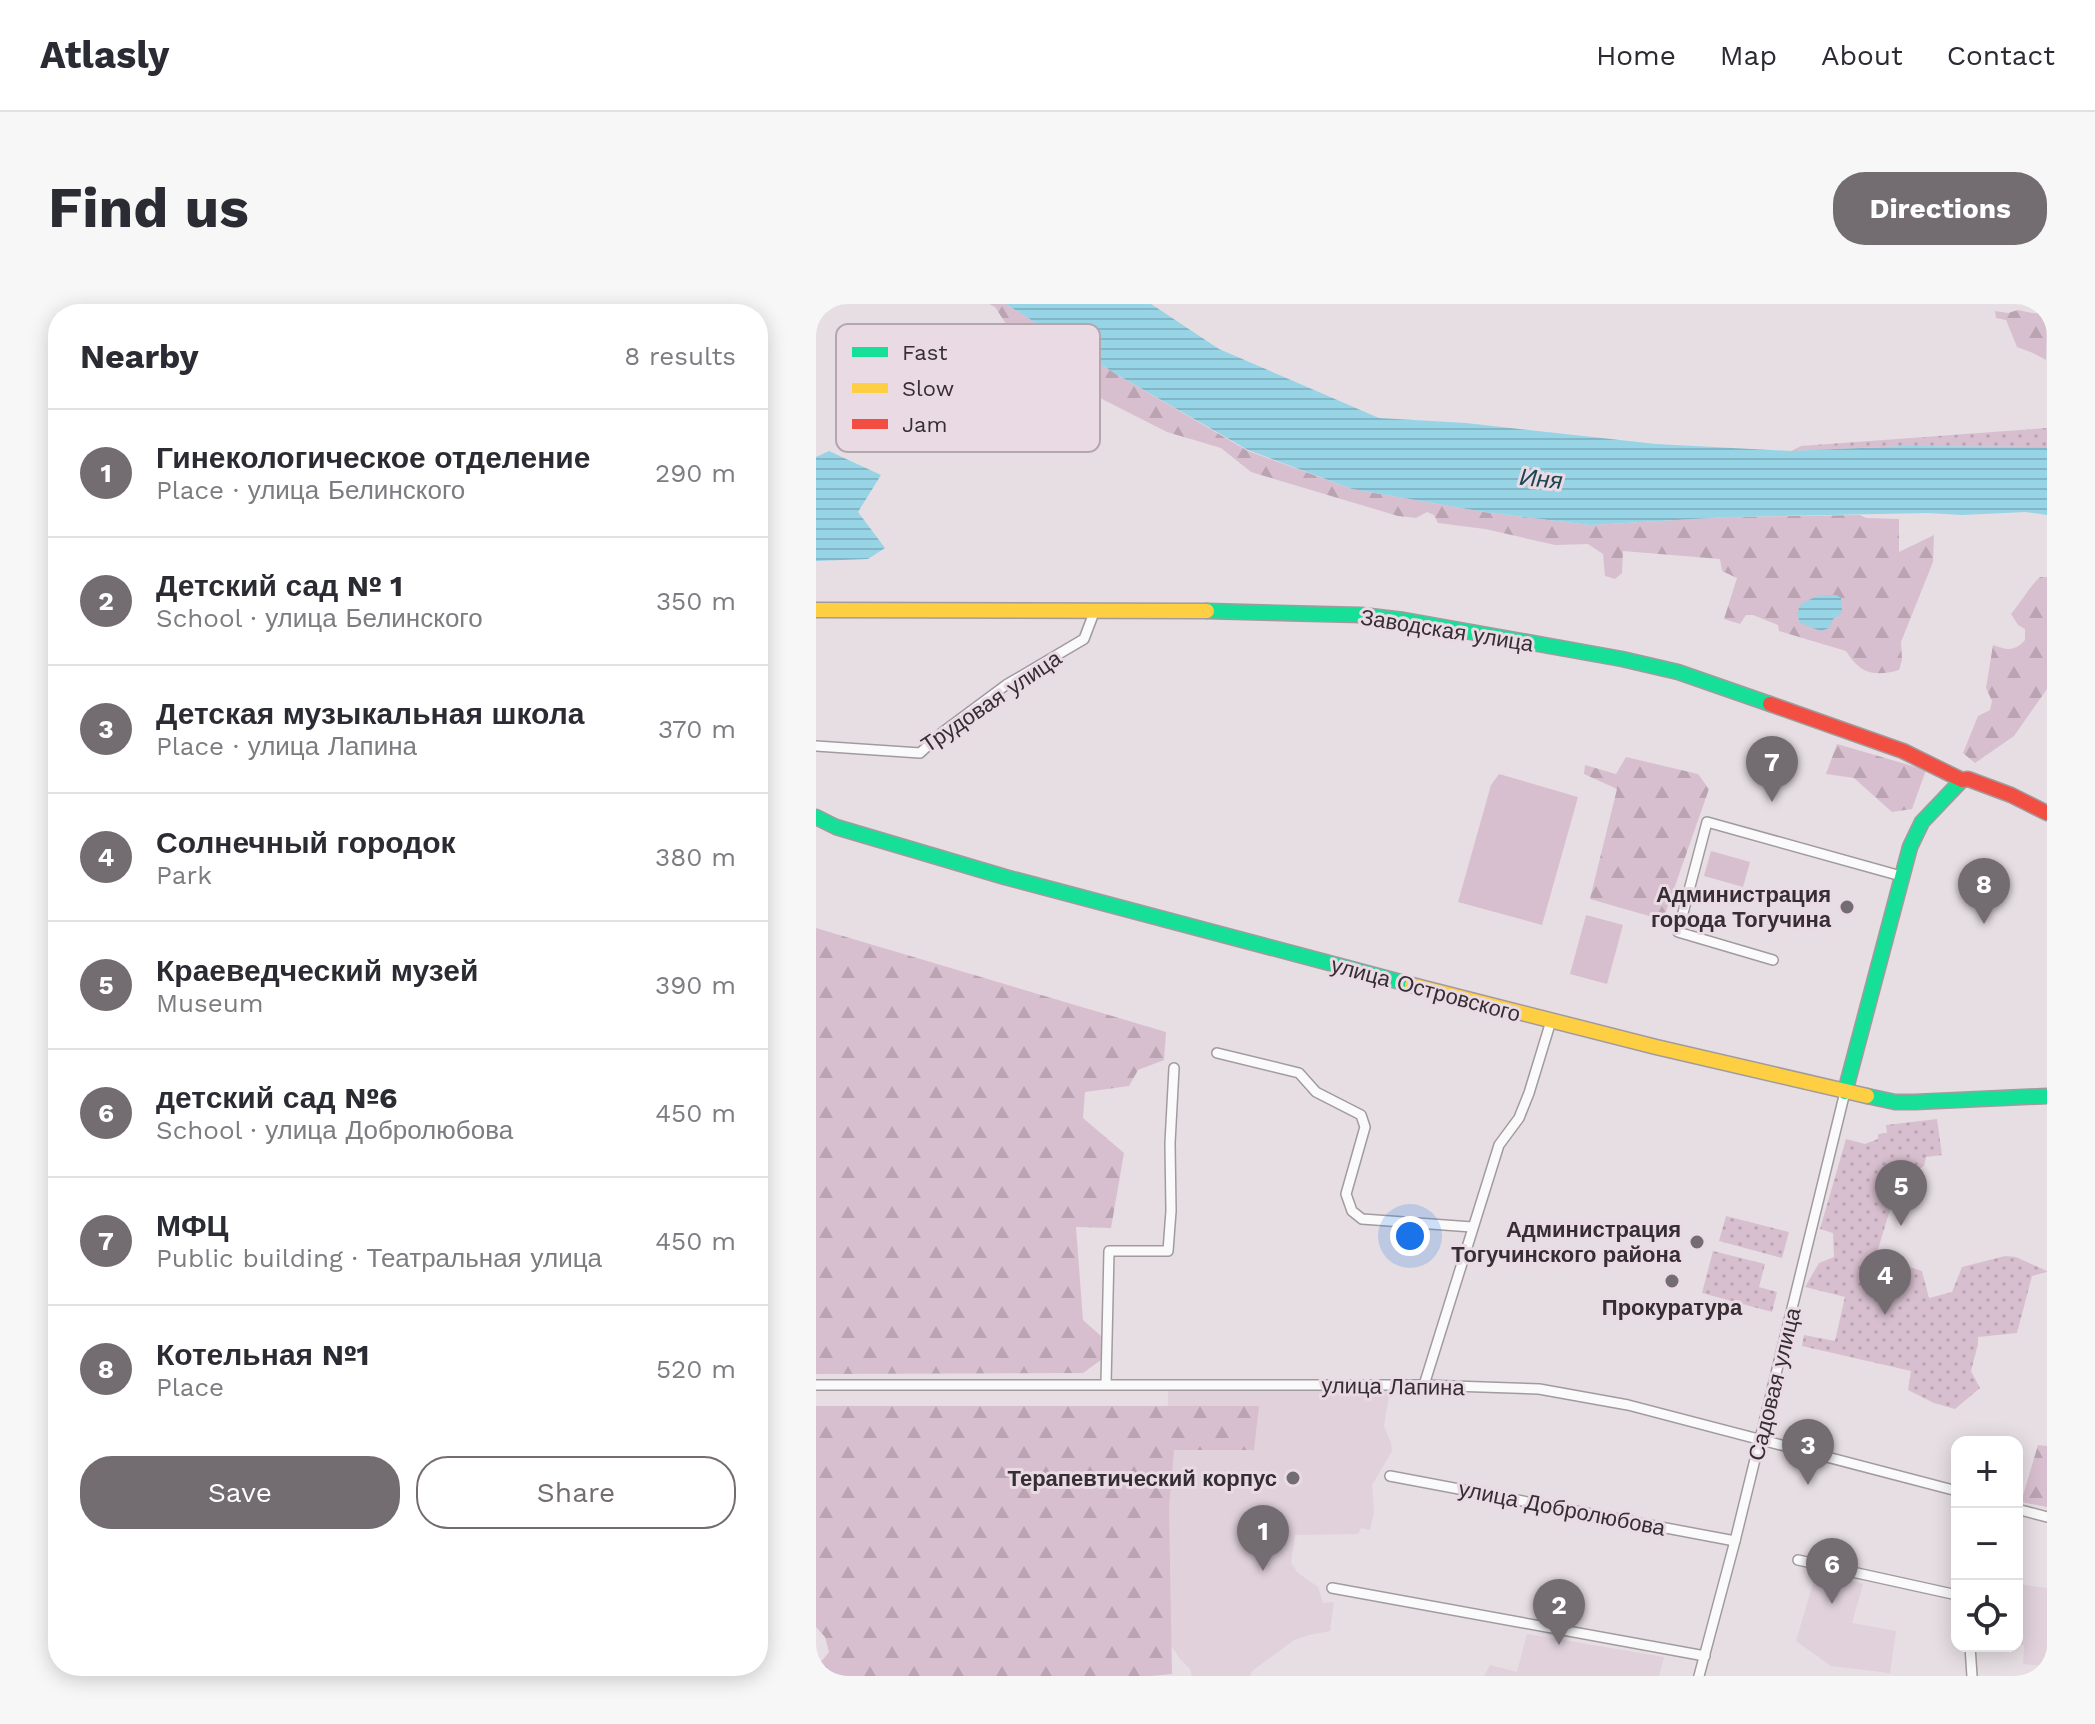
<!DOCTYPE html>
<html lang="en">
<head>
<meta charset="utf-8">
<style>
	:root { --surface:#fff; --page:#f7f7f7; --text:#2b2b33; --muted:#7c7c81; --line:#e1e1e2; --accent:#736c70 }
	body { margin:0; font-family:"Work Sans",sans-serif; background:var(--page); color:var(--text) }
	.controls { position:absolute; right:24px; bottom:24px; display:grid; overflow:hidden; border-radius:16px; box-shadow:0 4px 20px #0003 }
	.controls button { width:72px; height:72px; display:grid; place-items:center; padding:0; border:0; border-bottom:2px solid var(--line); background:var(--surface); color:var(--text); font:40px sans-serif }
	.you { position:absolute; left:594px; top:932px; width:28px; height:28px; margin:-20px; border:6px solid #fff; border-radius:50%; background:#1a73e8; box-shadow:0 0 0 12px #1a73e833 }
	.badge { display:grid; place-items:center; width:52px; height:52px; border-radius:50%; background:var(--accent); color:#fff; font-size:26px; font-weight:700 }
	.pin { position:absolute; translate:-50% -66px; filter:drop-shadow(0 2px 4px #0008) }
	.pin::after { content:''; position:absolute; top:42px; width:28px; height:24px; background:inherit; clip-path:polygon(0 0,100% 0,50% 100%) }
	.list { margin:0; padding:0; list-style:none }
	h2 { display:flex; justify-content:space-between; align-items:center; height:104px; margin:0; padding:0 32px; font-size:34px }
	h2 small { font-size:26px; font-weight:400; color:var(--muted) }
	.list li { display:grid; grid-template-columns:52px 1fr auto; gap:24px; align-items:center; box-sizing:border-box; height:128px; padding:0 32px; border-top:2px solid var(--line) }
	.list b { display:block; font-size:30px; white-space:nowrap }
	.list p { margin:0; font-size:26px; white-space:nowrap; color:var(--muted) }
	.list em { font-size:26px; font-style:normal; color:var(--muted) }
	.actions { display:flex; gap:16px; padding:24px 32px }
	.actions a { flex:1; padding:18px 0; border:2px solid var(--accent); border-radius:32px; text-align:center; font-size:28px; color:var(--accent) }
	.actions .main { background:var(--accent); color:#fff }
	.icon { flex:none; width:44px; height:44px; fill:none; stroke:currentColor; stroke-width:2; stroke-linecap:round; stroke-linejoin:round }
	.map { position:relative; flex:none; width:1231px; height:1372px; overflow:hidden; border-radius:32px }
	header { display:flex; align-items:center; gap:48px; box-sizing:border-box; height:112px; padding:0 40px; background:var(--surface); border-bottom:2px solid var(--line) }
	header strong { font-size:38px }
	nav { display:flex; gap:44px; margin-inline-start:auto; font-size:28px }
	.intro { display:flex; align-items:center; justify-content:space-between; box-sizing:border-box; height:192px; padding:0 48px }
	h1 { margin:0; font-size:56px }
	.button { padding:20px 36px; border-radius:32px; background:var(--accent); color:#fff; font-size:28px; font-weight:700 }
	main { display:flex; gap:48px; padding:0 48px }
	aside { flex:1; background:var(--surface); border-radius:32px; box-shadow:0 4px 20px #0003 }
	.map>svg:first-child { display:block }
	.built { fill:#e0d1db }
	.grass { fill:url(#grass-dots) }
	.forest { fill:url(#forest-firs) }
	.pitch { fill:#d8bfcf }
	.water { fill:url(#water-rules) }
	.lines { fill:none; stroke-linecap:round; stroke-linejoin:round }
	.street-casing { stroke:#a19b9f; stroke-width:12 }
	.fast-casing { stroke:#a19b9f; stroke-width:17 }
	.slow-casing { stroke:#a19b9f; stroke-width:17 }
	.jam-casing { stroke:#a19b9f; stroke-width:17 }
	.street { stroke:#fbfafb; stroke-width:9 }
	.fast { stroke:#16e098; stroke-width:14 }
	.slow { stroke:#ffcf43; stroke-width:14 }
	.jam { stroke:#f24e42; stroke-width:14 }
	.poi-dot { fill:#736c70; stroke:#eadae4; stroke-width:3 }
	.labels { text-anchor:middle; stroke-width:6; stroke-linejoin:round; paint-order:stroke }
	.street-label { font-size:22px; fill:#352e32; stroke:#eadae4 }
	.poi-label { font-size:22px; font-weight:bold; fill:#352e32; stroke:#eadae4; text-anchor:end }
	.water-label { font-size:24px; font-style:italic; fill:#1b4650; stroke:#eadae4 }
	.key { fill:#eadae4; stroke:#b4a6af; stroke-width:2 }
	.key-label { font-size:22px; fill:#352e32 }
</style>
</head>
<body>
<header>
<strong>Atlasly</strong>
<nav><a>Home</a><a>Map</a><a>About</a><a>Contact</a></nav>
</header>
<div class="intro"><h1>Find us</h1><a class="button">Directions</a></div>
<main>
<aside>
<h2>Nearby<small>8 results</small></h2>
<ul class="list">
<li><span class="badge">1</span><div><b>Гинекологическое отделение</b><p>Place · улица Белинского</p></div><em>290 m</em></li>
<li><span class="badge">2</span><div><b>Детский сад № 1</b><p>School · улица Белинского</p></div><em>350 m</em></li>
<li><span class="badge">3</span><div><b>Детская музыкальная школа</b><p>Place · улица Лапина</p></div><em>370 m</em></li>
<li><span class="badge">4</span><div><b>Солнечный городок</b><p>Park</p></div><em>380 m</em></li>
<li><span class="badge">5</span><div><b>Краеведческий музей</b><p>Museum</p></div><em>390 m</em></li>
<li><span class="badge">6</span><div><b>детский сад №6</b><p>School · улица Добролюбова</p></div><em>450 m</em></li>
<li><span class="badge">7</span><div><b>МФЦ</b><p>Public building · Театральная улица</p></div><em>450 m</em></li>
<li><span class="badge">8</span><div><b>Котельная №1</b><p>Place</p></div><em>520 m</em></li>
</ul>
<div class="actions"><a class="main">Save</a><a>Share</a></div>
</aside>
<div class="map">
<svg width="1231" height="1372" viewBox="0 0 1231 1372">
	<defs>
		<pattern id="grass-dots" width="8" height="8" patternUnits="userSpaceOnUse" patternTransform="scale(2)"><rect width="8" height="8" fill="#d8bfcf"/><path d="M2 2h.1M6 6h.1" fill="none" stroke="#baa4b2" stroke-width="1.8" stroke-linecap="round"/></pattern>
		<pattern id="forest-firs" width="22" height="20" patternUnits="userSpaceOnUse" patternTransform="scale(2)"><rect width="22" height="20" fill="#d8bfcf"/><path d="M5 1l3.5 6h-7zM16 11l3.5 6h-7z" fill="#baa4b2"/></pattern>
		<pattern id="water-rules" width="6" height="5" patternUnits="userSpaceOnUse" patternTransform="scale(2)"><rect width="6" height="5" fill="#96d4e6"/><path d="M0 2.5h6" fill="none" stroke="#82b6c6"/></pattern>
	</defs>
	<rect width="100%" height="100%" fill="#e6dee3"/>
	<g class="built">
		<polygon points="574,1085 568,1122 575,1139 576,1147 556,1181 558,1208 554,1226 545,1224 542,1230 479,1231 475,1259 482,1269 502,1283 507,1299 518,1298 514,1327 493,1331 478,1336 436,1367 434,1372 376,1372 374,1365 364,1355 349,1332 352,1087"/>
		<polygon points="1001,1266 1047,1280 1036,1319 1080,1327 1074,1369 1015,1362 980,1337"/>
		<polygon points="1201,1280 1231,1284 1231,1362 1207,1360 1208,1341 1201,1340"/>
		<polygon points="711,1330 848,1353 843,1372 668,1372 674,1361 701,1368"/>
	</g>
	<g class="grass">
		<polygon points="1231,124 1231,143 1090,142 975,147 985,142"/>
		<polygon points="1121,815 1126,851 1110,853 1108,862 1099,867 1096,877 1082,879 1060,952 1106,967 1113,994 1136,988 1146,963 1189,952 1200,953 1231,967 1231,968 1216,972 1201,1029 1162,1033 1162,1040 1155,1067 1164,1084 1139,1105 1118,1099 1092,1086 1095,1067 986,1042 988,1031 1019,1037 1029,993 989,983 1003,959 1018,953 1017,929 1004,925 1030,835 1049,840 1062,835 1062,830 1071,829 1070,821"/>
		<polygon points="910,912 973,928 966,954 903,937"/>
		<polygon points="897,947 949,960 943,983 961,988 956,1008 886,989"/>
	</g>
	<g class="forest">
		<path d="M173,0H190L300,70L432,147L536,185L668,208L774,221L913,213L1044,211L1050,214L1083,215V248L1118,231L1117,258L1085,338L1086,356L1083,366C1058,373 1044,370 1030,347L963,327L962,321L937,311H930L924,320L908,315L921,274L906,267L904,255L807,247L806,269L799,275L789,272L787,250L772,240L739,241L669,225L622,219L618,211L611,208L600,214L582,212L435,168L405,144L351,128L286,95L230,59L196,29L179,3Z"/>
		<polygon points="1202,6 1216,9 1231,10 1230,56 1217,49 1201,43 1190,16 1180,14 1179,7 1192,9"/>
		<path d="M1224,273H1231V385L1198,432L1159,459L1147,449L1162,412L1174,406L1176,397L1170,384L1177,341C1191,346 1198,348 1209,336V325L1202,321L1195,310C1206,297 1212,284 1224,273Z"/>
		<polygon points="1021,440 1110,466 1096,505 1076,508 1038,474 1010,470"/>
		<polygon points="810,453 882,470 893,485 847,616 774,595 801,485 768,470 769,461 800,470"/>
		<polygon points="0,624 350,728 348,756 322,766 313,782 269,788 267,814 308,849 295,924 260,923 267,1016 285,1032 289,1053 267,1069 0,1070"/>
		<polygon points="0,1102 443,1102 438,1146 358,1146 353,1204 356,1370 335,1372 0,1372 0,1364 13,1348 9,1333 0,1323"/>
		<polygon points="1222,1141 1231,1142 1231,1203 1205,1198"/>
	</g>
	<g class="pitch">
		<polygon points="683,470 762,493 726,621 642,598 675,481"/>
		<polygon points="895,547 934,558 927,583 888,572"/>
		<polygon points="770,611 807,621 791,680 754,670"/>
	</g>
	<g class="water">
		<polygon points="190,0 335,0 403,45 563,114 650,119 840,140 975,147 1090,142 1231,143 1231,211 1210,208 1146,211 1112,209 913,213 774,221 668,208 536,185 432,146 300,70"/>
		<polygon points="13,147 65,171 42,208 69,244 52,255 0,257 0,153"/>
		<polygon points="1003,291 1020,291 1025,294 1026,309 1017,315 1013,324 1005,327 984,319 981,309 985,300"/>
	</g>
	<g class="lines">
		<defs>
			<g id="street">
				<polyline points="0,442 104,449 128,427 190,381 268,335 279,306"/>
				<polyline points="957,656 862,628 891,518 1085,572"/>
				<polyline points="401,749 483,769 500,788 545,811 549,823 530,890 536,907 546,915 656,923"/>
				<polyline points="290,1080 293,947 352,947 355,907 354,839 358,764"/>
				<polyline points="0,1081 608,1081 723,1085 812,1101 1141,1187"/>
				<polyline points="608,1081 683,841 703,814 713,789 735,717"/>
				<polyline points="574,1172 919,1237"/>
				<polyline points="1201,1205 1231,1213"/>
				<polyline points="982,1256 1141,1291"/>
				<polyline points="516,1284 889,1352"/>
				<polyline points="1154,1342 1156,1372"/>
				<polyline points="883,1372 919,1237 1029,788"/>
			</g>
			<g id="fast">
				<polyline points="391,307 545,311 588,316 806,355 862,368 954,400"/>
				<polyline points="0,513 20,523 189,573 596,681"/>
				<polyline points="1029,788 1094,543 1106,518 1146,476"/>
				<polyline points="1051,792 1079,798 1099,798 1231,792"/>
			</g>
			<g id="slow">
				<polyline points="0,306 391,307"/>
				<polyline points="596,681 840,743 1051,792"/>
			</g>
			<polyline id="jam" points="954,400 1087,447 1146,476 1152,475 1195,491 1231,509"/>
		</defs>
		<use href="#street" class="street-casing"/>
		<use href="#fast" class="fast-casing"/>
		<use href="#slow" class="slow-casing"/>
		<use href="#jam" class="jam-casing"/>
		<use href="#street" class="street"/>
		<use href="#fast" class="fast"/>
		<use href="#slow" class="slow"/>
		<use href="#jam" class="jam"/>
	</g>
	<g class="poi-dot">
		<circle cx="1031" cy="603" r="8"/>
		<circle cx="881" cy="938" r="8"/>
		<circle cx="856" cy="977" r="8"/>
		<circle cx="477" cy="1174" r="8"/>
	</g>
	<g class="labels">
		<g class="street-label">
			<text transform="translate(631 326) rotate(9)" y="8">Заводская улица</text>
			<text transform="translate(175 397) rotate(-34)" y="8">Трудовая улица</text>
			<text transform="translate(610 685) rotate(15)" y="8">улица Островского</text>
			<text transform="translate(958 1080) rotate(-76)" y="8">Садовая улица</text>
			<text transform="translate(577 1082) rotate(1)" y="8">улица Лапина</text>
			<text transform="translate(746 1204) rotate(11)" y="8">улица Добролюбова</text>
		</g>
		<g class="poi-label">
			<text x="1015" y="598">Администрация<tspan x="1015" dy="25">города Тогучина</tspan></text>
			<text x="865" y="933">Администрация<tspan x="865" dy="25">Тогучинского района</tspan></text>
			<text x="856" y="1011" text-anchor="middle">Прокуратура</text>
			<text x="461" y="1182">Терапевтический корпус</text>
		</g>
		<g class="water-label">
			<text transform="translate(725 175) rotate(6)" y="8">Иня</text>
		</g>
	</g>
	<rect x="20" y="20" width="264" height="128" rx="12" class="key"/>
	<rect x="36" y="43" width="36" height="10" fill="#16e098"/>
	<rect x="36" y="79" width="36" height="10" fill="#ffcf43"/>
	<rect x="36" y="115" width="36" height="10" fill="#f24e42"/>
	<g class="key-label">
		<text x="86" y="56">Fast</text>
		<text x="86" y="92">Slow</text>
		<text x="86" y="128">Jam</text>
	</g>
</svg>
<div class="controls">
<button>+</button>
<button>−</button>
<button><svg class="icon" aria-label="locate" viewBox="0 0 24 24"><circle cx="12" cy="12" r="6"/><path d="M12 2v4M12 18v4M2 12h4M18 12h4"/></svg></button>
</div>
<div class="you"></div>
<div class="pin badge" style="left:447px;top:1267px">1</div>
<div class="pin badge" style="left:743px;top:1341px">2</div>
<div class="pin badge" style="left:992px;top:1181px">3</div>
<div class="pin badge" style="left:1069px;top:1011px">4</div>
<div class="pin badge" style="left:1085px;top:922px">5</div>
<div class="pin badge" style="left:1016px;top:1300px">6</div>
<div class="pin badge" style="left:956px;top:498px">7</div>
<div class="pin badge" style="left:1168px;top:620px">8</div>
</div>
</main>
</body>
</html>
